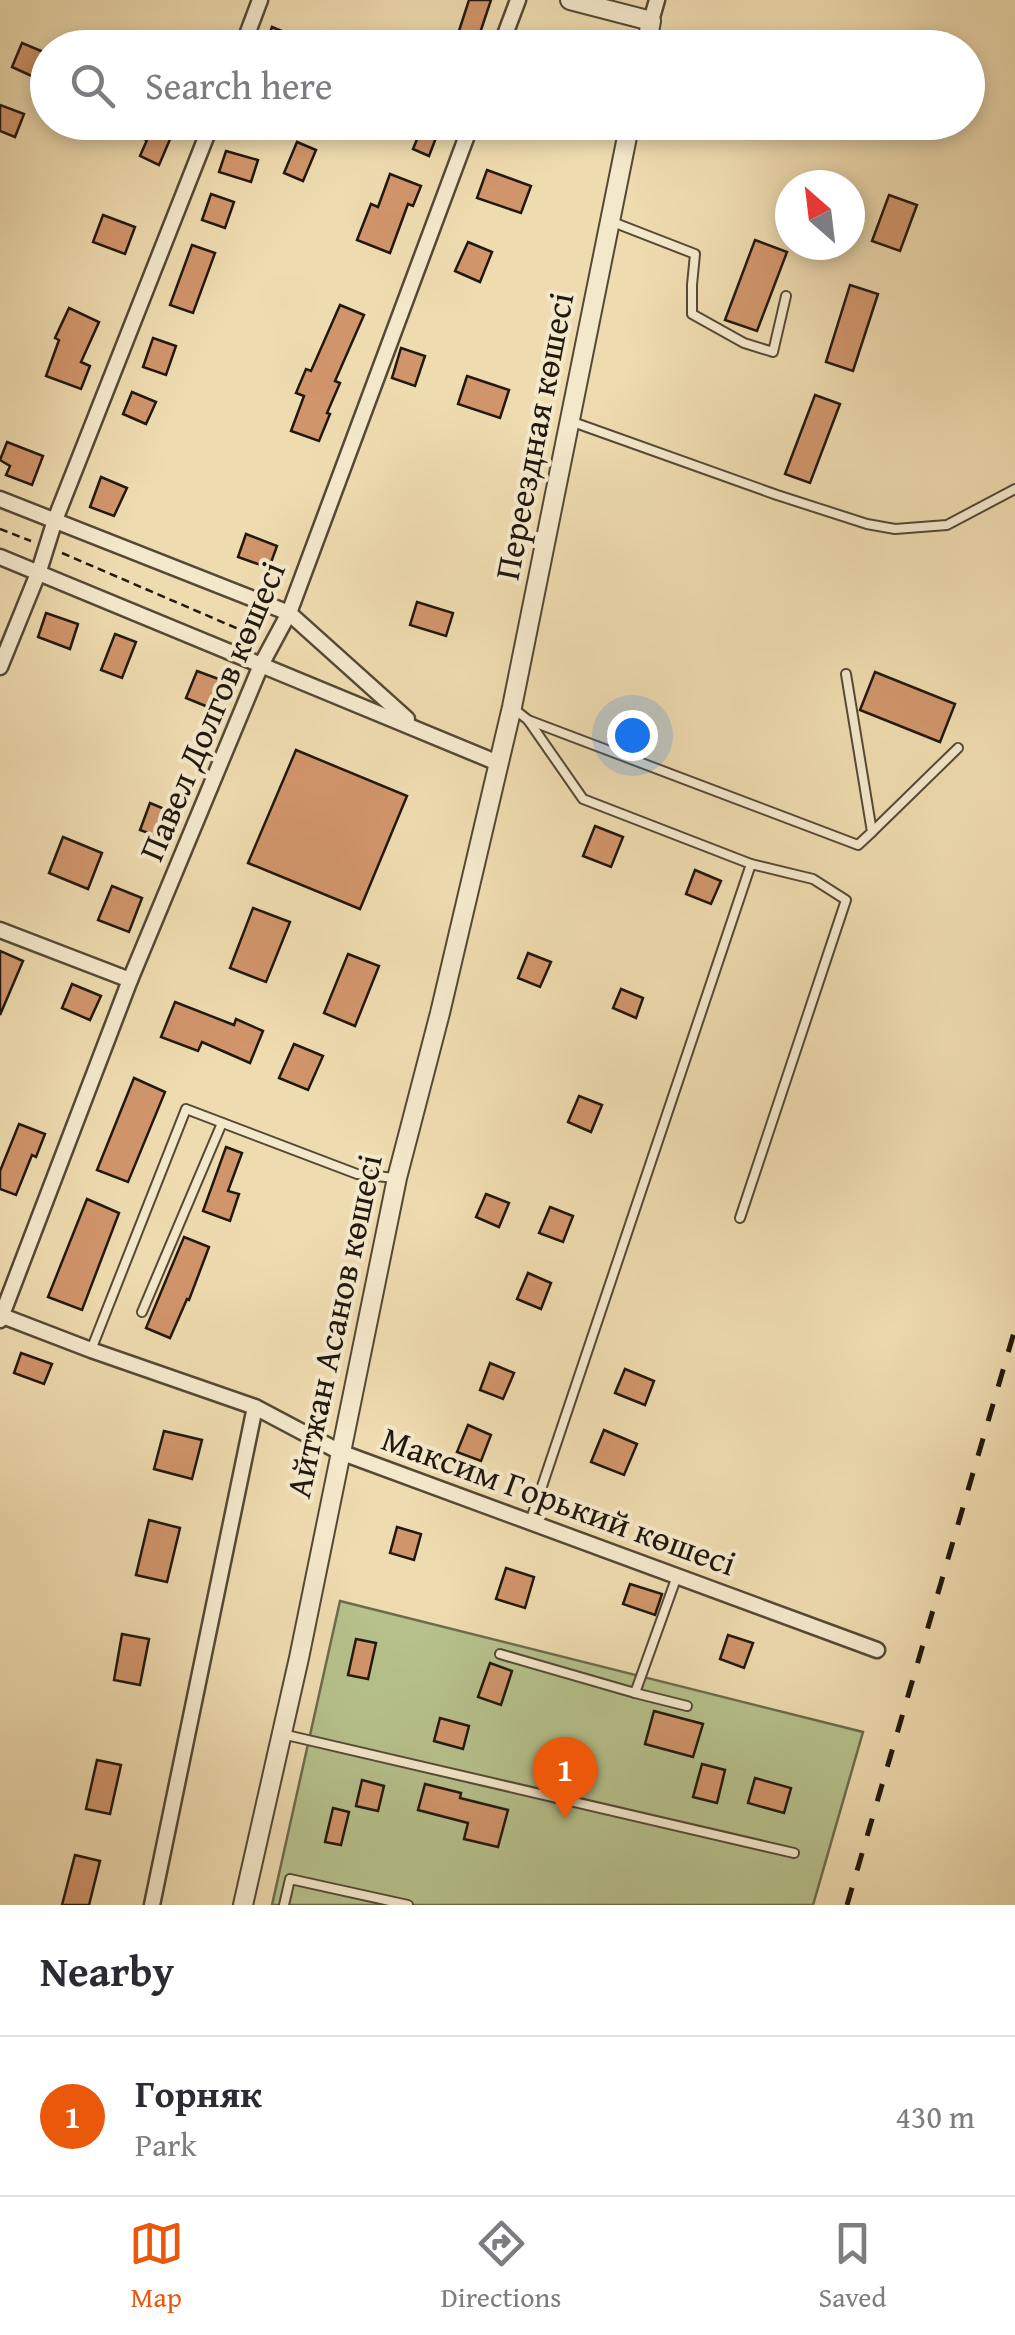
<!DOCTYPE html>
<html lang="en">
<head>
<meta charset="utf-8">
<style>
	:root { --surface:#fff; --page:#f7f7f7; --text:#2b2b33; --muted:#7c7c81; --line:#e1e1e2; --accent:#ea580c }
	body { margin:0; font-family:"Gentium Book Plus",serif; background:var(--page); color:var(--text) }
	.compass { position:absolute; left:775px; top:170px; width:90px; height:90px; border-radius:50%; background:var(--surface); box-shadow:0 5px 15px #0003; rotate:332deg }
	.you { position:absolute; left:632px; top:735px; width:35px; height:35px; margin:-25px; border:8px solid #fff; border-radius:50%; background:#1a73e8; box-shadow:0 0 0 15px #1a73e833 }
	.badge { display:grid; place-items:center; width:65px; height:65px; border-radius:50%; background:var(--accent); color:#fff; font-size:32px; font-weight:700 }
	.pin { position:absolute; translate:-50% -82px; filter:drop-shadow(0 2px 5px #0008) }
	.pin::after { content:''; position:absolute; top:52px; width:35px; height:30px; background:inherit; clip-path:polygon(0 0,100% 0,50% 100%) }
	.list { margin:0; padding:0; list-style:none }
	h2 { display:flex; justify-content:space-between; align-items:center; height:130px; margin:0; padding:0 40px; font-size:42px }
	h2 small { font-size:32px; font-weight:400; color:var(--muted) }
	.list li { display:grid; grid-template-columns:65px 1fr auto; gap:30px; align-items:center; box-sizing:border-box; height:160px; padding:0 40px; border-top:2px solid var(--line) }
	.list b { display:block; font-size:38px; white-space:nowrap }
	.list p { margin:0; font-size:32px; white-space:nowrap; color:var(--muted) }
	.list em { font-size:32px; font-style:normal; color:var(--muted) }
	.icon { flex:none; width:55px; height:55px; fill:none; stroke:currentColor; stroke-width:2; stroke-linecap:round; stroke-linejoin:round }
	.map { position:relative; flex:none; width:1015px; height:1905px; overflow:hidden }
	.search { position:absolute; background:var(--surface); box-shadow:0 5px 15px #0003; left:30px; right:30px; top:30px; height:110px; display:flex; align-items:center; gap:25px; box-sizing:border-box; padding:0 35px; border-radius:55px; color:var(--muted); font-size:38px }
	.sheet { height:290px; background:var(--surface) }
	nav { display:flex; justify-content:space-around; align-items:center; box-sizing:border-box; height:140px; border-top:2px solid var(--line); background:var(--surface); font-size:28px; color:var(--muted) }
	nav a { display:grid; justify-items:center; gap:5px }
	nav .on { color:var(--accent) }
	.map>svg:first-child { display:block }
	.green { fill:#b6c18c; stroke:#6c6c4d; stroke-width:2.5 }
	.building { fill:#d1956b; stroke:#21180e; stroke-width:2.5 }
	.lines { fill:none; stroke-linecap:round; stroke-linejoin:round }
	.service-casing { stroke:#544936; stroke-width:12 }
	.minor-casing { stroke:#544936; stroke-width:19 }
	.tertiary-casing { stroke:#544936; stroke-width:22 }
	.path { stroke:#21180e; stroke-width:2.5; stroke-dasharray:8 5; stroke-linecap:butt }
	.service { stroke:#f4e8cb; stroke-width:8 }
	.minor { stroke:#f4e8cb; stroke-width:14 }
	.tertiary { stroke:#f4e8cb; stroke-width:18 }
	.rail { stroke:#21180e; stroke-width:5; stroke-dasharray:18 18; stroke-linecap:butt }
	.labels { text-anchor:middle; stroke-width:8; stroke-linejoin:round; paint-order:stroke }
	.street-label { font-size:35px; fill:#21180e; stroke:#f4e8cb }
</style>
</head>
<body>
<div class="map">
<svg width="1015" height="1905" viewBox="0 0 1015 1905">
	<rect width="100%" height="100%" fill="#eedbaf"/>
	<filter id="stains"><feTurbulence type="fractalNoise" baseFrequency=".002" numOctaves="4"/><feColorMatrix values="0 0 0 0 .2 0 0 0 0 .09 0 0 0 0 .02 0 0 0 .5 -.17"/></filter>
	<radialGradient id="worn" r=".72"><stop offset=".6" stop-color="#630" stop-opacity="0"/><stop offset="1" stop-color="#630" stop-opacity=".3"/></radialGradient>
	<polygon class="green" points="340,1601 863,1732 813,1905 272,1905"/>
	<g class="building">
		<polygon points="469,0 491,0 475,48 455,43"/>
		<polygon points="272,27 321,47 321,48 264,48"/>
		<polygon points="22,43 46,53 36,78 12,67"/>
		<polygon points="0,105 24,114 15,137 0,131"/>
		<polygon points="102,122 156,122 174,130 159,165 140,156 147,140 102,124"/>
		<polygon points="424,122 442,122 429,156 413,149"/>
		<polygon points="297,142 316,150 303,181 284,173"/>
		<polygon points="226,151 258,160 251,182 219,172"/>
		<polygon points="487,170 531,186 521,213 477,198"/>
		<polygon points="390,174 421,186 413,206 408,204 390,253 357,240 371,204 378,207"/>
		<polygon points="211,194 234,202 225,228 202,220"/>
		<polygon points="889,195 917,205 900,251 872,241"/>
		<polygon points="103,215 135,227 125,254 93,242"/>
		<polygon points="755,240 787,252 757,331 725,320"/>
		<polygon points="468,242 492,252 480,282 455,271"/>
		<polygon points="192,245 215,253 193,313 170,305"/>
		<polygon points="850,285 878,294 853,371 826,362"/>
		<polygon points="340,305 364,315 335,381 340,383 327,413 330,414 319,441 291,431 304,396 296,393 306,369 311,371"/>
		<polygon points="69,308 99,322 81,362 90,366 81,389 46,376 59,340 55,338"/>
		<polygon points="153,338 176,346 166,375 143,367"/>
		<polygon points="401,348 425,356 415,386 392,378"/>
		<polygon points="467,376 509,390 500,418 458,404"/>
		<polygon points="132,392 156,402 146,424 123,414"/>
		<polygon points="815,395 840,404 810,483 785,474"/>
		<polygon points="7,442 43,456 32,485 6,475 10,466 0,460"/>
		<polygon points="101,477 127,488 114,516 90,507"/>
		<polygon points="246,534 277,546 269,568 238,557"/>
		<polygon points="417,602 453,613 446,636 410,625"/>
		<polygon points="46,613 78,624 70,649 38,637"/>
		<polygon points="115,634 136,642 122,678 101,670"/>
		<polygon points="197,671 224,681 213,709 186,698"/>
		<polygon points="875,672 955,704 940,742 860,710"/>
		<polygon points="296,750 407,796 360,909 248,863"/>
		<polygon points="150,803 174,813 165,839 140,830"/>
		<polygon points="595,826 623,837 611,867 583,856"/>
		<polygon points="63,837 102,853 88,889 49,873"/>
		<polygon points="695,870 721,881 711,904 686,894"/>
		<polygon points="112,886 142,898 129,932 98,920"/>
		<polygon points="253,908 290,922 266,982 230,968"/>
		<polygon points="0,951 23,961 0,1015"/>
		<polygon points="528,953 551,962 540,987 518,978"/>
		<polygon points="348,954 379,966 355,1026 324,1013"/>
		<polygon points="72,984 101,996 90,1020 62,1008"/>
		<polygon points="621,989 643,998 636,1018 613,1008"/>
		<polygon points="175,1002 234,1025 236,1019 263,1031 250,1063 202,1042 198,1051 161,1037"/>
		<polygon points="294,1044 323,1056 308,1090 279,1078"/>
		<polygon points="134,1078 165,1092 128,1182 97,1170"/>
		<polygon points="579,1096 602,1105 591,1132 568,1122"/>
		<polygon points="19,1124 45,1134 36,1157 32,1155 16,1195 0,1189 0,1171"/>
		<polygon points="226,1147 242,1153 228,1191 239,1194 230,1221 203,1211"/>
		<polygon points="486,1194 509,1203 499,1227 476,1217"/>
		<polygon points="87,1199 119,1213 82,1310 48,1297"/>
		<polygon points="550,1207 573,1216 563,1242 539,1233"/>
		<polygon points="184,1237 209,1247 189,1300 187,1299 170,1338 146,1328"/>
		<polygon points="528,1273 551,1283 541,1309 517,1299"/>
		<polygon points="21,1353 52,1364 44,1384 14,1373"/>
		<polygon points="490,1363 514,1373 503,1399 480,1390"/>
		<polygon points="625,1369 654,1381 645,1405 615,1393"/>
		<polygon points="468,1425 491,1435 481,1461 457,1452"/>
		<polygon points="604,1430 637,1444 624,1475 591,1462"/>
		<polygon points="164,1431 202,1440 192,1479 154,1469"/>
		<polygon points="149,1520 180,1528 167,1582 136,1575"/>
		<polygon points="397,1527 421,1534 414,1560 390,1553"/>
		<polygon points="506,1568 534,1577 525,1608 496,1599"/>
		<polygon points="630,1584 662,1594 655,1615 623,1604"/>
		<polygon points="122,1634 149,1639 140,1685 114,1680"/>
		<polygon points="728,1635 753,1643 744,1668 720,1659"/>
		<polygon points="356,1639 376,1643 368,1679 348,1675"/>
		<polygon points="490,1663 512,1671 501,1705 478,1697"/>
		<polygon points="654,1711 703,1724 693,1757 645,1744"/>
		<polygon points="440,1718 469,1726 463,1749 434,1741"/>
		<polygon points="557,1748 587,1755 578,1791 548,1784"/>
		<polygon points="97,1760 121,1765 110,1814 86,1809"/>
		<polygon points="702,1764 725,1770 717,1803 693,1797"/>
		<polygon points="755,1778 791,1788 784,1813 748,1803"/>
		<polygon points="362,1780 384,1786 378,1811 356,1806"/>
		<polygon points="425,1784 461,1793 460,1798 508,1810 498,1847 464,1839 468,1823 418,1810"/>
		<polygon points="333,1808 349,1812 341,1845 325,1842"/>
		<polygon points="75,1855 100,1861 89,1905 62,1905"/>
	</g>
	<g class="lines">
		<defs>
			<g id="service">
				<polyline points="610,221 695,254 692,285 692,314 744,343 773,352 786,296"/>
				<polyline points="570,421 777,495 867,524 895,529 947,525 1015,489"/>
				<polyline points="513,708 528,720 583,799 751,864 530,1522"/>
				<polyline points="528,720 858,845 872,832 846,674"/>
				<polyline points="872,832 958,748"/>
				<polyline points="740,1218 846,900 813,879 751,864"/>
				<polyline points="142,1312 222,1123"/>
				<polyline points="91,1350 186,1109 357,1174 395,1178"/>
				<polyline points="500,1654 635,1693 677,1576"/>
				<polyline points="635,1693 687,1706"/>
				<polyline points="282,1734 794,1853"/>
				<polyline points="284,1905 290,1879 408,1905"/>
			</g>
			<g id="minor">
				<polyline points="651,21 657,0"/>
				<polyline points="242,48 260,0"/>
				<polyline points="500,48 518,0"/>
				<polyline points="0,499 289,613 407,719"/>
				<polyline points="0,557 498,763"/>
				<polyline points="0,667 39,571 55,520 212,122"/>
				<polyline points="0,930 130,980"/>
				<polyline points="0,1315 91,1350 255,1407 340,1452 877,1650"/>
				<polyline points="0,1320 130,980 261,665 289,613 472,122"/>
				<polyline points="152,1905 255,1407"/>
			</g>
			<g id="tertiary">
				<polyline points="570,0 651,21 646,48"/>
				<polyline points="243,1905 299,1658 397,1178 440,1013 512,707 630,122"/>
			</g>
		</defs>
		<use href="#service" class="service-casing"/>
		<use href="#minor" class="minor-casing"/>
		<use href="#tertiary" class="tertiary-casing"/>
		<g class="path">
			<polyline points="0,529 31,541"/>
			<polyline points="62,553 257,637"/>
		</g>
		<use href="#service" class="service"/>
		<use href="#minor" class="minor"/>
		<use href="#tertiary" class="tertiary"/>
		<polyline class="rail" points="847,1905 1015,1329"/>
	</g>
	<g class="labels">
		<g class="street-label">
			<text transform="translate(534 436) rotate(-79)" y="12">Переездная көшесі</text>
			<text transform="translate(212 711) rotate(-67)" y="12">Павел Долгов көшесі</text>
			<text transform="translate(334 1326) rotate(-78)" y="12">Айтжан Асанов көшесі</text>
			<text transform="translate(559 1501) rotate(20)" y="12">Максим Горький көшесі</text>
		</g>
	</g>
	<rect width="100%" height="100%" filter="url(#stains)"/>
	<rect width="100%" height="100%" fill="url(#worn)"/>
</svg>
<svg class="compass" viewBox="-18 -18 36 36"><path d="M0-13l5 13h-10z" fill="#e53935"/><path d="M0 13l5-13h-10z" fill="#7c7c81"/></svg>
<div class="you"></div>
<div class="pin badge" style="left:565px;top:1819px">1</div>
<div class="search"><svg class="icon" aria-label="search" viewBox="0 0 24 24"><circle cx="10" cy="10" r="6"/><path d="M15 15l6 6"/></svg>Search here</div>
</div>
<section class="sheet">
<h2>Nearby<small></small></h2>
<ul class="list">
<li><span class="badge">1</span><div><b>Горняк</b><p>Park</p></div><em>430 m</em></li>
</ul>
</section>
<nav>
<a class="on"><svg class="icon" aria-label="map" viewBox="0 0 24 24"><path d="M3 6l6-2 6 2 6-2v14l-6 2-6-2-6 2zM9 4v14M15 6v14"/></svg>Map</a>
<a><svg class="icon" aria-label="directions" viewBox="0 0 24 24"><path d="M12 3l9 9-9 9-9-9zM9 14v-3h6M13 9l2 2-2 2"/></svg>Directions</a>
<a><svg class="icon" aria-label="saved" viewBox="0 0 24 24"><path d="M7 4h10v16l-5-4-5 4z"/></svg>Saved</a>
</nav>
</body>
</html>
